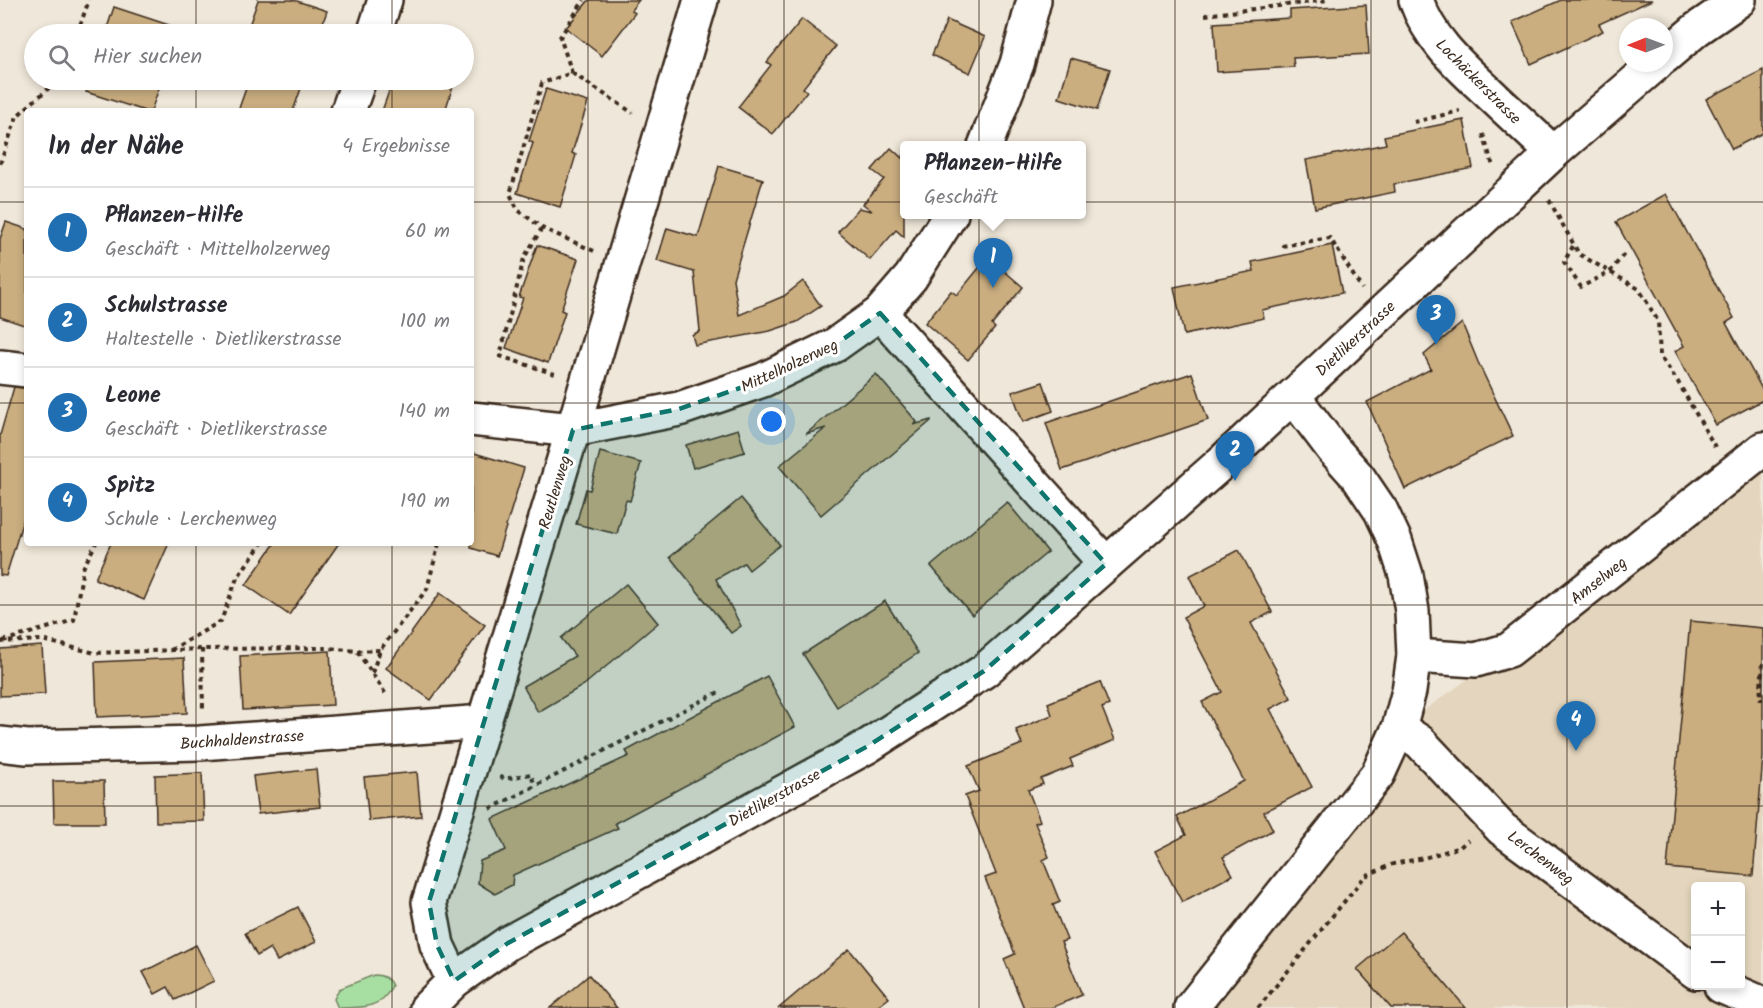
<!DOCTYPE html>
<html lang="de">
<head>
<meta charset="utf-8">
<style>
	:root { --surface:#fff; --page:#f7f7f7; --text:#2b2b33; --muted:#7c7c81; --line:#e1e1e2; --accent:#1f6fb2 }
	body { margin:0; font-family:Kalam,sans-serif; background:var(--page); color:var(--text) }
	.controls { position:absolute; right:18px; bottom:18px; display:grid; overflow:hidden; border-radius:6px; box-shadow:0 3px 9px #0003 }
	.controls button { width:54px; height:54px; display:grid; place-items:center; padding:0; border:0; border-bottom:2px solid var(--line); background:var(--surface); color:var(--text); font:30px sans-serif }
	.compass { position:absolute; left:1619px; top:18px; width:54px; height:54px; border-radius:50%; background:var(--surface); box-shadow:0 3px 9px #0003; rotate:269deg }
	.you { position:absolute; left:772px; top:422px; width:21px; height:21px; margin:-15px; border:4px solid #fff; border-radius:50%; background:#1a73e8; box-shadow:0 0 0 9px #1a73e833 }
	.badge { display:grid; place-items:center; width:39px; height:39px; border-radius:50%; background:var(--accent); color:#fff; font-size:20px; font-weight:700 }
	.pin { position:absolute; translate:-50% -50px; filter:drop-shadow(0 2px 3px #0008) }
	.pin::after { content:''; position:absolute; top:32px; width:21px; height:18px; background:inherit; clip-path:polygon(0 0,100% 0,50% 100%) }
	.popup { position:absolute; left:900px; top:141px; width:186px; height:78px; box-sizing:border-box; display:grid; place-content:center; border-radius:6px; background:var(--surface); filter:drop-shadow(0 2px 4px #0005); font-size:20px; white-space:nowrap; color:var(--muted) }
	.popup b { font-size:22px; color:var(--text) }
	.popup::after { content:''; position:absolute; left:50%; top:100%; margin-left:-12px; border:12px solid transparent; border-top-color:var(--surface) }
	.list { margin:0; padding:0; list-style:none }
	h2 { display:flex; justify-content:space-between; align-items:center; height:78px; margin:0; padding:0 24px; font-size:26px }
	h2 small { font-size:20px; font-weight:400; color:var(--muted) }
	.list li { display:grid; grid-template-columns:39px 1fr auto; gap:18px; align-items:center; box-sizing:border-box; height:90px; padding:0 24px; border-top:2px solid var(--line) }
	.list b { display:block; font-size:22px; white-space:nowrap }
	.list p { margin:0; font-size:20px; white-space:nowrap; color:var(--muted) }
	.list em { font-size:20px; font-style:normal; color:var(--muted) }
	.icon { flex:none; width:33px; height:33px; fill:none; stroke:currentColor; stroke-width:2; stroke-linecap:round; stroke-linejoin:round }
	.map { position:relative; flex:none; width:1763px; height:1008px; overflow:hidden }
	.search { position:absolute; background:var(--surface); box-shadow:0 3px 9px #0003; left:24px; top:24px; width:450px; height:66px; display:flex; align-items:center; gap:15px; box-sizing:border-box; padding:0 21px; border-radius:33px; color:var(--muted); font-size:22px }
	.panel { position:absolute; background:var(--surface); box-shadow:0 3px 9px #0003; left:24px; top:108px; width:450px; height:438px; border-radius:6px }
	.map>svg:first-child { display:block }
	.built { fill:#e4d6be; fill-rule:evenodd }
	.green { fill:#a7dfa3; stroke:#718460; stroke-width:1.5 }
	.building { fill:#caae80; stroke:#3b2a1e; stroke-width:1.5 }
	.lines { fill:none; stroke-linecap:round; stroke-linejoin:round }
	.street-casing { stroke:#3b2a1e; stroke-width:38 }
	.secondary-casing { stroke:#3b2a1e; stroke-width:38 }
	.path { stroke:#3b2a1e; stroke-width:4; stroke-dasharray:4.5 4.5; stroke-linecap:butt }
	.street { stroke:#fff; stroke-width:33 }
	.secondary { stroke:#fff; stroke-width:33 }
	.marked { fill:#0f766e; fill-opacity:0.2; stroke:#0f766e; stroke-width:4.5; stroke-dasharray:12 8; stroke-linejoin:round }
	.grid { fill:none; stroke:#3b2a1e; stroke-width:1.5; stroke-opacity:0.55 }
	.labels { text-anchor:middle; stroke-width:6; stroke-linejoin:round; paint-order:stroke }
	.street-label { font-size:16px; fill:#3b2a1e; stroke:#fff }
</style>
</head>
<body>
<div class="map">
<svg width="1763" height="1008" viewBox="0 0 1763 1008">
	<rect width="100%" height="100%" fill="#efe7d9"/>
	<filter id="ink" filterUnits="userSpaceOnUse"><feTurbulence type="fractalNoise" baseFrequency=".0167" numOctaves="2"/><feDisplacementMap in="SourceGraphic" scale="12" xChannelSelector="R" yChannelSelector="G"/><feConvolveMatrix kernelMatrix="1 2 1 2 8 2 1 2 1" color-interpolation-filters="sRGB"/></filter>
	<g filter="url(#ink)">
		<path class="built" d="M1763,449V1008H1191L1399,728L1509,650ZM1696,886H1740V986H1696Z"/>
		<path class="green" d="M374,975C383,975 389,978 392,986C382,1008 363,1008 338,1008L334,999L339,989Z"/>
		<g class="building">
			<polygon points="258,0 294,0 327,11 319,34 246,34"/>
			<polygon points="589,0 639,0 631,10 635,13 602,56 566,28"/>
			<polygon points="1561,0 1652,0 1599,24 1603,31 1531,64 1512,22"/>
			<polygon points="1366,5 1369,54 1293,58 1294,67 1217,72 1214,23 1290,18 1290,10"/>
			<polygon points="114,7 178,28 176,34 105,34"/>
			<polygon points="802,19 836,46 803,88 807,91 773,134 738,107 771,65 767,62"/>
			<polygon points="947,20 985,37 970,73 932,55"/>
			<polygon points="1071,58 1110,69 1097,110 1059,98"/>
			<polygon points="1763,70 1763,133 1732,149 1706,99"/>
			<polygon points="90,80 162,80 151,111 145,111 86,92"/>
			<polygon points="249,80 304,80 293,111 238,111"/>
			<polygon points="393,80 455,80 445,111 382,111"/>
			<polygon points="546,89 588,102 572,153 576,155 560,207 517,193 533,143 529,141"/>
			<polygon points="1464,120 1473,168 1394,184 1395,192 1315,208 1306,160 1386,144 1384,136"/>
			<polygon points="891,148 902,158 904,155 904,237 896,230 870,260 838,232 859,208 872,211 863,204 884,179 872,170"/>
			<polygon points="719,166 763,179 733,279 739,315 784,296 803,281 821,306 797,322 770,331 695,345 692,335 700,331 694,272 657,261 667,228 698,237"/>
			<polygon points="1666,194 1734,318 1726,323 1763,391 1763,400 1716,425 1675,351 1684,346 1616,222"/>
			<polygon points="6,222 27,229 27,326 0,317 0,239"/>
			<polygon points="537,245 578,259 561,310 565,312 548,363 506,348 523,298 519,297"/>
			<polygon points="1332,245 1342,293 1262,310 1264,318 1184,335 1174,287 1254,271 1252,262"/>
			<polygon points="988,257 1023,287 992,325 995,328 968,360 925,323 951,291 957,295"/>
			<polygon points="1462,323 1478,362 1513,436 1405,489 1367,402 1431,369 1424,355"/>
			<polygon points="1192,373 1208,420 1062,470 1046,423"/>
			<polygon points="876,374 917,422 913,425 931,420 931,421 821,515 779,466 826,428 806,434"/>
			<polygon points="1043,382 1053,411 1023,422 1012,392"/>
			<polygon points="14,387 27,388 27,507 6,576 0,575 0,435"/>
			<polygon points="738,429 745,452 693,468 686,445"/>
			<polygon points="471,452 524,468 497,556 471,548"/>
			<polygon points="600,452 641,463 630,501 626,500 617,534 576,524 586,489 590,490"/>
			<polygon points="741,498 780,545 749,570 744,563 716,579 741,626 731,633 670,557"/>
			<polygon points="1007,502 1048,552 972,615 931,566"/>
			<polygon points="111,543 169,543 144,600 95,579"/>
			<polygon points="275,543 339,543 289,615 246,585"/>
			<polygon points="1239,550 1272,612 1251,623 1291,698 1270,709 1312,787 1264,812 1273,830 1223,857 1233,875 1182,902 1155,851 1186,835 1177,817 1244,781 1202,702 1222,692 1183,617 1204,606 1189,576"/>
			<polygon points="626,584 658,623 584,685 538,712 523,686 575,656 561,638"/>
			<polygon points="440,593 485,625 431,700 386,668"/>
			<polygon points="885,601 918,653 837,707 803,654"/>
			<polygon points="1690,621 1763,628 1763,757 1753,876 1667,868"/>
			<polygon points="42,646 45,694 0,696 0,649"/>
			<polygon points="330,651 333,705 243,710 240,656"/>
			<polygon points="184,658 187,713 97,717 95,662"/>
			<polygon points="767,676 795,727 615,823 618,828 513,875 512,885 495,894 478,883 480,861 506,850 492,819 629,756 626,751"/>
			<polygon points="1100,682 1109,705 1102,708 1115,740 1070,759 1073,766 1041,779 1043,784 1028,790 1040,821 1035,823 1049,857 1043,860 1060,902 1053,905 1067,940 1061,942 1082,995 1051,1008 1024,1008 1004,959 1015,954 985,878 996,874 965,796 979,791 968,766 1022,744 1016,730 1052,715 1048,703"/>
			<polygon points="316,769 320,807 258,814 253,776"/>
			<polygon points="417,772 421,816 369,821 364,777"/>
			<polygon points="202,773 204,821 156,822 155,775"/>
			<polygon points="53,781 104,781 105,823 54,823"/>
			<polygon points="298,907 316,942 277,961 270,948 257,956 245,933"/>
			<polygon points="1401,932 1466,1008 1391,1008 1357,969"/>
			<polygon points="196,945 214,981 175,1000 168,987 155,994 143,972"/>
			<polygon points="849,949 889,998 876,1008 779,1008"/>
			<polygon points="589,975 617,1008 550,1008"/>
		</g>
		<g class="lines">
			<defs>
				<g id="street">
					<path d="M1416,0C1430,40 1459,65 1489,93C1510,113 1532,133 1553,153"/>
					<polyline points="374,34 385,0"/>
					<polyline points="348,111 359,80"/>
					<polyline points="985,146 1017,64 1034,0"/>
					<polyline points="880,313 1106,564"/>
					<polyline points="0,367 27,370"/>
					<polyline points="471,419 573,430 679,409 763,380 835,345 880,313 911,277 951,214"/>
					<polyline points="1414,656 1476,660 1509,650 1763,449"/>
					<polyline points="1399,728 1420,742 1502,829 1696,972"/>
					<polyline points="0,744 27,747 200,743 484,722"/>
					<polyline points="454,981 437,945 429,902 573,430 701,0"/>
					<polyline points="1721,986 1763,1004"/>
					<polyline points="1191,1008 1378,774 1399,728 1409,691 1414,656 1412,611 1406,575 1395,541 1381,511 1358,477 1333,449 1293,396"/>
				</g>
				<g id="secondary">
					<polyline points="1664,57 1697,29 1739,0"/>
					<polyline points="427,1008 454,981 508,943 868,746 984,671 1219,465 1553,153 1657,63"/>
				</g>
			</defs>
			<use href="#street" class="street-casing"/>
			<use href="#secondary" class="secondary-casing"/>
			<g class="path">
				<polyline points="1205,15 1327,0"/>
				<polyline points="77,34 89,0"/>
				<polyline points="572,73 560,37 584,0"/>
				<polyline points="1414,122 1460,111"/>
				<polyline points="1483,134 1493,166"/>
				<polyline points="0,164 17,116 58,80"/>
				<polyline points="1549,200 1579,254 1639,289 1658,321 1660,356 1678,382 1715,447"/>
				<polyline points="542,228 524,258 500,356 558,375"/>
				<polyline points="1282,246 1330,238 1362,289"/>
				<polyline points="1573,246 1564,262 1581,287 1610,272 1624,254"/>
				<polyline points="594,251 542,228 518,210 510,194 542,83 572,73 633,113"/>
				<polyline points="3,641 74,620 83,568 96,543"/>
				<polyline points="0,642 42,640 95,653 202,649 329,648 357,651 387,696"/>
				<polyline points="202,649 203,711"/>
				<polyline points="171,650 221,621 237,578 262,543"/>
				<polyline points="357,651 380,650"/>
				<polyline points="1763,663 1760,699 1763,699"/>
				<polyline points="372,673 380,650 427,589 439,543"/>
				<polyline points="500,776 504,779 531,774 535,786"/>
				<polyline points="490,809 719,692"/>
				<polyline points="1258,1008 1365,876 1393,864 1424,858 1460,847 1468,840"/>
			</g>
			<use href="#street" class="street"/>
			<use href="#secondary" class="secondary"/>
		</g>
	</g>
	<path class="marked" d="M880,313L1106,564L984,671L868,746L508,943L454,981L437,945L429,902L573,430L679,409L763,380L835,345Z"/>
	<path class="grid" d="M196,0V34M392,0V34M588,0V1008M784,0V1008M979,0V1008M1175,0V1008M1371,0V1008M1567,0V1008M196,80V111M392,80V111M0,202H27M471,202H1763M0,403H27M471,403H1763M196,543V1008M392,543V1008M0,605H1763M0,806H1763"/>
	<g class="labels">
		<g class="street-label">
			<text transform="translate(1479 81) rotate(45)" y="6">Lochäckerstrasse</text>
			<text transform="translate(1355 338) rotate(-43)" y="6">Dietlikerstrasse</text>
			<text transform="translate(789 365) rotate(-25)" y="6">Mittelholzerweg</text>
			<text transform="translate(554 492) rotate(-73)" y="6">Reutlenweg</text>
			<text transform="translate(1598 580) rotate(-38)" y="6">Amselweg</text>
			<text transform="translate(242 739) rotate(-4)" y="6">Buchhaldenstrasse</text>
			<text transform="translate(774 797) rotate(-29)" y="6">Dietlikerstrasse</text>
			<text transform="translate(1541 857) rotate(37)" y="6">Lerchenweg</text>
		</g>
	</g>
</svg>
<div class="controls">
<button>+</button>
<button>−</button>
</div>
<svg class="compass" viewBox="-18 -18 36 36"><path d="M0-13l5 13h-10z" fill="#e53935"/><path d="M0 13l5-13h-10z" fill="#7c7c81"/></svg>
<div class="you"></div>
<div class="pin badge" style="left:993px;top:288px">1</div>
<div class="popup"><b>Pflanzen-Hilfe</b>Geschäft</div>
<div class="pin badge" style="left:1235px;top:481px">2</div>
<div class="pin badge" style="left:1436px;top:345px">3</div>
<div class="pin badge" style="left:1576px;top:751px">4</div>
<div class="search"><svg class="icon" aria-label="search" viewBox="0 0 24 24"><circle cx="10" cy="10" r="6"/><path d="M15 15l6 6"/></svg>Hier suchen</div>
<section class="panel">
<h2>In der Nähe<small>4 Ergebnisse</small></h2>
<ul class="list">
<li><span class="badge">1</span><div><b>Pflanzen-Hilfe</b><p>Geschäft · Mittelholzerweg</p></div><em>60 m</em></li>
<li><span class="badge">2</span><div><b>Schulstrasse</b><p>Haltestelle · Dietlikerstrasse</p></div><em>100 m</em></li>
<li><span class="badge">3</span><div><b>Leone</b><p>Geschäft · Dietlikerstrasse</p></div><em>140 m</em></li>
<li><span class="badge">4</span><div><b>Spitz</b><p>Schule · Lerchenweg</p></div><em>190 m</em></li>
</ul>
</section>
</div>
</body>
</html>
